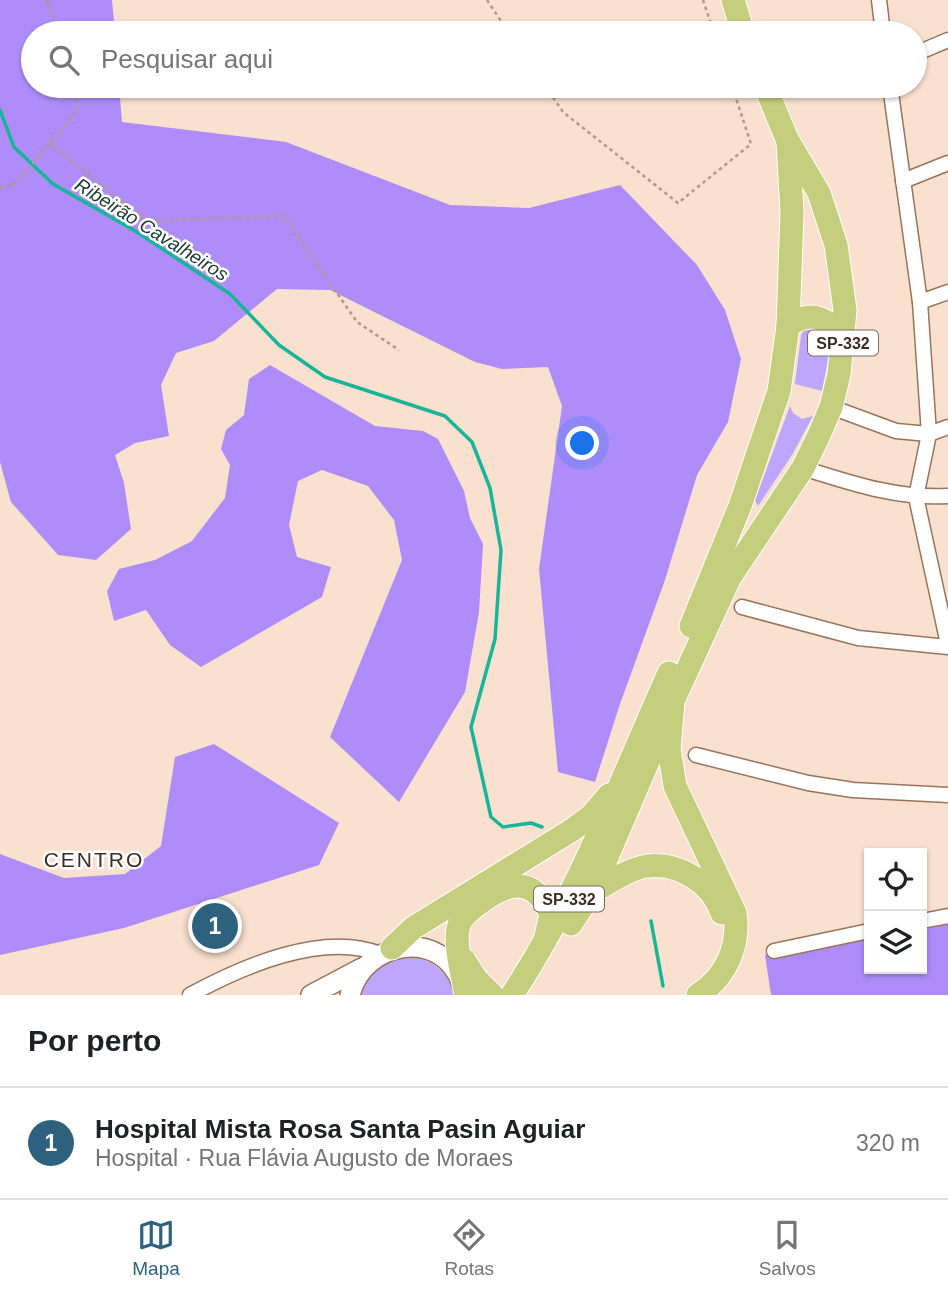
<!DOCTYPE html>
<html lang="pt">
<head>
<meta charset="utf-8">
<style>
	:root { --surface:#fff; --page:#f2f2f2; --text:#202124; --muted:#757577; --line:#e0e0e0; --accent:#2e617d }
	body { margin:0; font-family:Arial,sans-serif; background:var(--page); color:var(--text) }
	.controls { position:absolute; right:21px; bottom:21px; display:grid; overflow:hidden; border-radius:0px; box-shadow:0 2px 5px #0004 }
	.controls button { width:63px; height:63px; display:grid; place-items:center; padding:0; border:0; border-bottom:2px solid var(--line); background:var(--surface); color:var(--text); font:35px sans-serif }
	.you { position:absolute; left:583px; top:444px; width:24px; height:24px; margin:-18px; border:5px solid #fff; border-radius:50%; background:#1a73e8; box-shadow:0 0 0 10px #1a73e833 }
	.badge { display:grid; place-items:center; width:46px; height:46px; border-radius:50%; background:var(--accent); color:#fff; font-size:23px; font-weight:700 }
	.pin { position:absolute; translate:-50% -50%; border:4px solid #fff; box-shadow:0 2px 7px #0006 }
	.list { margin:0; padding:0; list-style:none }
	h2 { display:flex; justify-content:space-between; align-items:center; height:91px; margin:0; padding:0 28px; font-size:30px }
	h2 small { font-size:23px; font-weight:400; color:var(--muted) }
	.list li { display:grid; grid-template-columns:46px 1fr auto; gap:21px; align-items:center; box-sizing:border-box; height:112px; padding:0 28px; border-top:2px solid var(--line) }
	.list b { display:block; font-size:26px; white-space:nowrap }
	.list p { margin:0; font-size:23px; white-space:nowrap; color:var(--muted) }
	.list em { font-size:23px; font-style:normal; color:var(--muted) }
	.icon { flex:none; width:38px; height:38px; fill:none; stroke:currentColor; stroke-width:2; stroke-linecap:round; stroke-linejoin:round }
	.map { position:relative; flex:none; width:948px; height:995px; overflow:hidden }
	.search { position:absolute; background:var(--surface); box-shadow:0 2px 5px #0004; left:21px; right:21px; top:21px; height:77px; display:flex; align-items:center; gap:18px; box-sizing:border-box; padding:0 24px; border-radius:38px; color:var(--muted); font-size:26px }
	.sheet { height:203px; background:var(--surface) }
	nav { display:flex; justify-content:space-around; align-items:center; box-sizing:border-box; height:98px; border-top:2px solid var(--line); background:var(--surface); font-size:19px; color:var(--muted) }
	nav a { display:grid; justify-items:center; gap:4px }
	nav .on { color:var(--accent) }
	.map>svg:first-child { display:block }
	.green { fill:#bea6fd }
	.forest { fill:#ae8dfb }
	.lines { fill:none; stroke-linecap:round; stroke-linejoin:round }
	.stream { stroke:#18b599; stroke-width:3.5 }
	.minor-casing { stroke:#99745b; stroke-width:17 }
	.tertiary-casing { stroke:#99745b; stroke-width:22 }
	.primary-casing { stroke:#fff; stroke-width:25 }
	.path { stroke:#b09a8c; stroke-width:2.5; stroke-dasharray:3.5 3.5; stroke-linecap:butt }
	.minor { stroke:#fff; stroke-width:14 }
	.tertiary { stroke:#fff; stroke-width:19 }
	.primary { stroke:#c5ce7d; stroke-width:23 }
	.labels { text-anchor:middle; stroke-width:5; stroke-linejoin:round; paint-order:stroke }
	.shield { fill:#fff; stroke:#776c64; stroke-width:2 }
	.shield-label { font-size:16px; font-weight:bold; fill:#3d2d22 }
	.water-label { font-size:19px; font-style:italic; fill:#1b3831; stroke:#fff }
	.quarter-label { font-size:21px; letter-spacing:2px; fill:#3d2d22; stroke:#fff }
</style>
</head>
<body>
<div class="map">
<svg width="948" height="995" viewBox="0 0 948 995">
	<rect width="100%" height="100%" fill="#f9e0cf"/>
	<g class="green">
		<polygon points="806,323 829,328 830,349 822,391 795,384 801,336"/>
		<polygon points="790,406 793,413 802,419 813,416 792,455 758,506 755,500"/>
		<path d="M409,955C434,961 447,971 456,995H357L377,964Z"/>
	</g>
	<g class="forest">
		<polygon points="0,0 112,0 115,33 33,33 33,86 119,86 122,122 286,142 450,205 529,208 620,185 697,265 725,310 741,359 728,422 697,475 665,580 620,704 595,782 558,772 539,569 562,406 548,367 502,369 475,362 330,290 277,289 214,341 176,353 161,385 169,436 135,443 115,455 124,483 131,529 96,560 58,555 11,502 0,462"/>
		<polygon points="270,365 375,426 423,431 438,439 464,491 470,518 483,544 479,612 465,692 399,802 330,737 402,560 394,520 368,486 322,470 298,481 289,525 297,557 331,567 322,597 201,667 170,645 146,610 114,621 107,591 119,569 155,560 192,541 225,498 230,465 221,449 226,430 244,415 249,379"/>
		<polygon points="214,744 339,823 319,865 124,928 0,955 0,854 64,878 125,874 161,846 175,757"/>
		<polygon points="948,922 948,995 771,995 765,955 869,936 869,969 922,969 922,927"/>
	</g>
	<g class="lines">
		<g class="stream">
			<polyline points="0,110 14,147 53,184 137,232 230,294 279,345 325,377 445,416 472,442 490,488 501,550 495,639 471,727 491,817 503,827 531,823 542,827"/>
			<polyline points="651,921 663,986"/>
		</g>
		<defs>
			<g id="minor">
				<polyline points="879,0 883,33"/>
				<polyline points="915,54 948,40"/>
				<polyline points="890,86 920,302 929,434 916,497 948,644"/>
				<polyline points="903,181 948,163"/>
				<polyline points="920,302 948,292"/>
				<polyline points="831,407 896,431 929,434 948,427"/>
				<path d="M803,468C851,483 897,499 948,496"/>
				<polyline points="742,607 858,638 948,647"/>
				<polyline points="696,755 808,783 853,790 948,795"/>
				<polyline points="922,921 948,916"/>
				<polyline points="774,951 869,931"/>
				<path d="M190,995C241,967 323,931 380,954"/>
			</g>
			<g id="tertiary">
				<polyline points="311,995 362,968"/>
				<path d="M350,995C364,940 442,927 462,984"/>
			</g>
			<g id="primary">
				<polyline points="733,0 743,33"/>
				<path d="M788,326C811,309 826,318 844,337"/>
				<polyline points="691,626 740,506 779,391 788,326 792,212 788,142"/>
				<path d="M592,892C609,883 628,869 647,866C679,862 712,883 722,913"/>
				<polyline points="571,924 592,892 664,724"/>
				<polyline points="392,948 413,928 572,830 591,816 609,795"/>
				<polyline points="464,960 476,979 492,995"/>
				<path d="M466,995C463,977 453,942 459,925C463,914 473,908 481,902C511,880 534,878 551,914L546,936"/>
				<path d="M512,995C578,895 620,782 669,673"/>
				<path d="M698,995C726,977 740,946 735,913L675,786L669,749L673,701L730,577L803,468L819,435L831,407L839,374L845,310L836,245L819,193L787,139L765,86"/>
			</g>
		</defs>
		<use href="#minor" class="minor-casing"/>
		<use href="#tertiary" class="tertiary-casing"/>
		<use href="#primary" class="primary-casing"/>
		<g class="path">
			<polyline points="47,0 56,33"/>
			<polyline points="487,0 509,33"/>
			<polyline points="703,0 714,33"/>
			<polyline points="545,86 563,112 678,203 751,144 732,86"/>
			<polyline points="49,143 148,221 284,216 357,322 399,350"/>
			<polyline points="0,188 16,183 78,110 72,86"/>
		</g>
		<use href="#minor" class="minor"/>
		<use href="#tertiary" class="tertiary"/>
		<use href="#primary" class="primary"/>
	</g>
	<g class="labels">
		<g class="shield">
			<rect x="808" y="330.5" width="70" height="25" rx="5"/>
			<rect x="534" y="886.5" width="70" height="25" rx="5"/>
		</g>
		<g class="shield-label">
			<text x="843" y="349">SP-332</text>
			<text x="569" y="905">SP-332</text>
		</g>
		<g class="water-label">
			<text transform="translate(152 229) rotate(32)" y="7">Ribeirão Cavalheiros</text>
		</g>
		<g class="quarter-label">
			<text x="94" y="867">CENTRO</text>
		</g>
	</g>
</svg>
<div class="controls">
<button><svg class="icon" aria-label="locate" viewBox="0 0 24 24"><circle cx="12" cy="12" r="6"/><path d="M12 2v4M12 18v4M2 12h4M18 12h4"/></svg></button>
<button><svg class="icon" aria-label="layers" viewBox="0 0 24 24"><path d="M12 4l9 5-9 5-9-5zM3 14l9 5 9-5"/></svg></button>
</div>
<div class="you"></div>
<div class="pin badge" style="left:215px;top:926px">1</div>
<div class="search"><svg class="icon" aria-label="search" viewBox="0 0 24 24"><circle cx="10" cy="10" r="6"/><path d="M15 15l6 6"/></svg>Pesquisar aqui</div>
</div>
<section class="sheet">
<h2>Por perto<small></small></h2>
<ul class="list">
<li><span class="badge">1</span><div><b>Hospital Mista Rosa Santa Pasin Aguiar</b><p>Hospital · Rua Flávia Augusto de Moraes</p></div><em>320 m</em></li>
</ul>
</section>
<nav>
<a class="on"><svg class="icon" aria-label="map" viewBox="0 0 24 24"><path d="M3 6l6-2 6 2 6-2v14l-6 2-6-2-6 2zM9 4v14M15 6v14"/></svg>Mapa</a>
<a><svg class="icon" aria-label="directions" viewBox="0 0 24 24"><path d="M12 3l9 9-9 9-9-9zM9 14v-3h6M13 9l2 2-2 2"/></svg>Rotas</a>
<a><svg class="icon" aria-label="saved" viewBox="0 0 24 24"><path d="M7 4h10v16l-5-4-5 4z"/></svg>Salvos</a>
</nav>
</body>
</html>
